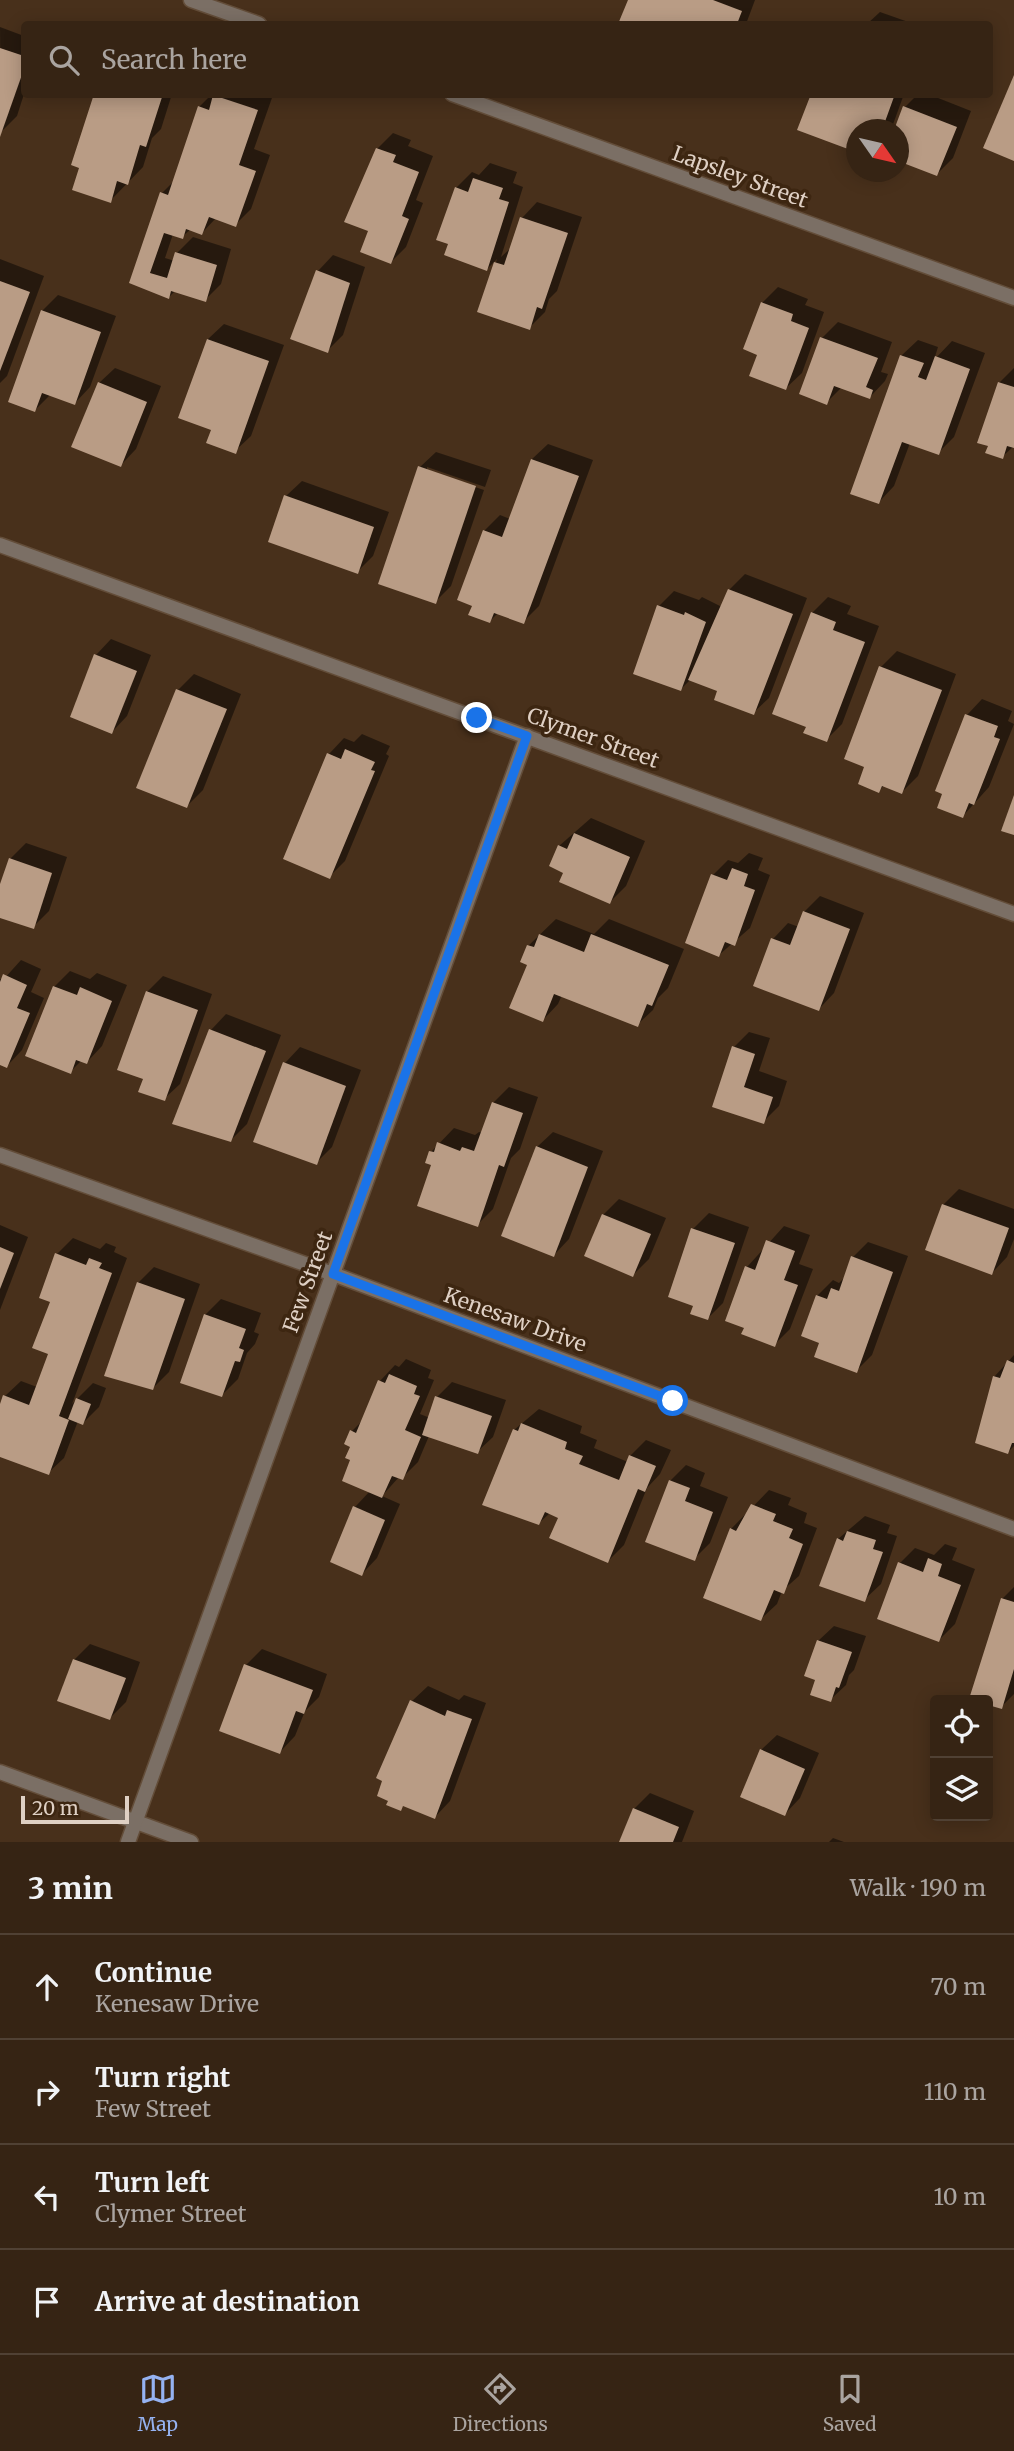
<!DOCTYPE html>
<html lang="en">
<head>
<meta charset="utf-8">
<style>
	:root { --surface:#362414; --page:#413022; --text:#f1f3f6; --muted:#aaa4a0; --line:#504134; --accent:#95b2f1 }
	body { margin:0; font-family:Merriweather,serif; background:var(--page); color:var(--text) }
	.controls { position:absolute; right:21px; bottom:21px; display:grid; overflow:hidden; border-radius:7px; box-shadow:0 4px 18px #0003 }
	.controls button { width:63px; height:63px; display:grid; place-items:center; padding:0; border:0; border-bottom:2px solid var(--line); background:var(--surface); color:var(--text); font:35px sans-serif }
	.compass { position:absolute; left:846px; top:119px; width:63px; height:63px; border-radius:50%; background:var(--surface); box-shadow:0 4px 18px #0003; rotate:124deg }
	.scale { position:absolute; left:21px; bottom:18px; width:108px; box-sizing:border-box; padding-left:7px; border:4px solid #dfd0c4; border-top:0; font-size:19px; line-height:24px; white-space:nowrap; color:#dfd0c4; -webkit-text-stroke:5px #3d2611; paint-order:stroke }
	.stop { position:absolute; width:21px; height:21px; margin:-16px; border:5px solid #1a73e8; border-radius:50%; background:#fff }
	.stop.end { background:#1a73e8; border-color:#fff; box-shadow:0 2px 7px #0008 }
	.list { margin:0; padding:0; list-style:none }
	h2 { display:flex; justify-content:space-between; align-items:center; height:91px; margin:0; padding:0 28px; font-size:30px }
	h2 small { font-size:23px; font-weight:400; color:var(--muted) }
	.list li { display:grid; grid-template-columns:46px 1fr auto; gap:21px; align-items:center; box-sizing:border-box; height:105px; padding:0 28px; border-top:2px solid var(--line) }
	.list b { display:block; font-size:26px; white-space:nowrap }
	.list p { margin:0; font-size:23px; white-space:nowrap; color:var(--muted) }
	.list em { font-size:23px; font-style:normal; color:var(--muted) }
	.icon { flex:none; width:38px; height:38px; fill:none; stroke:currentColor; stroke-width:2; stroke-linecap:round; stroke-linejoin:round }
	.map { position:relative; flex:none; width:1014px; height:1842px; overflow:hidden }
	.search { position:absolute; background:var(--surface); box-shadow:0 4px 18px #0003; left:21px; right:21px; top:21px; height:77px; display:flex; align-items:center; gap:18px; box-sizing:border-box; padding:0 24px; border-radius:7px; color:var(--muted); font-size:26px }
	.sheet { height:511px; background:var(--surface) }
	nav { display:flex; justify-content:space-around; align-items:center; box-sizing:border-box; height:98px; border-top:2px solid var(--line); background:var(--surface); font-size:19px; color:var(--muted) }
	nav a { display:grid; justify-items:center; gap:4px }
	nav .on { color:var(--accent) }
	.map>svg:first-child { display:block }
	.shadow { fill:#0007 }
	.building { fill:#b99c85 }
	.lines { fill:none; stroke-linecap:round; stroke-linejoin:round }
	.street-casing { stroke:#634d39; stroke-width:17 }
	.street { stroke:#7b6f65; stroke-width:14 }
	.route { stroke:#1a73e8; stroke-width:9 }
	.labels { text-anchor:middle; stroke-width:7; stroke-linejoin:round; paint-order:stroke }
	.street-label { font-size:21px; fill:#dfd0c4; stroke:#3d2611 }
</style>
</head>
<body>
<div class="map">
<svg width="1014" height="1842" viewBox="0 0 1014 1842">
	<rect width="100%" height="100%" fill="#48301b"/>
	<g class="shadow">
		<polygon points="629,0 755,0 746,24 620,24"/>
		<polygon points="880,12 914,24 867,24"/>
		<polygon points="0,27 24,36 24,94 17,116 1,132"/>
		<polygon points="95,94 172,94 161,129 152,138 143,167 110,201"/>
		<polygon points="212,94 273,95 254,149 270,155 251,209 235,225 216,218 202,233 191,229 182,237 173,234 165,258 175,261 177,253 193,237 231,249 221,284 205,300 175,291 169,297 131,282 162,193 175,180 199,107"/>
		<polygon points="813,94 904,94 891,130 856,130 856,150 800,129"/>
		<polygon points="918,94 928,94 971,111 953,158 937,174 905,107"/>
		<polygon points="393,133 411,140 408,146 433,156 416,200 423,203 406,247 391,262 371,230 377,149"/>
		<polygon points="490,163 517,172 513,183 523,187 501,257 512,247 522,218 537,202 582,217 557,291 549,299 545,312 529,328 480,311 497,259 487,269 451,243 456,188 472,172 479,175"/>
		<polygon points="333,255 365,267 343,335 327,351 318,271"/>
		<polygon points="0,259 44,276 7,376 0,383"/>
		<polygon points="778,287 808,299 805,305 824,312 802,373 786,388 760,354 762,303"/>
		<polygon points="58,295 116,316 90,387 75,403 50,395 35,410 42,311"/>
		<polygon points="838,322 892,342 881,372 888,374 885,381 870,397 842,387 826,403 801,393 822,338"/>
		<polygon points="224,324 284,345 251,436 235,451 213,429 181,417 208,339"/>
		<polygon points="918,340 938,347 934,360 952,341 985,353 954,437 938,453 910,443 894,486 879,502 852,493 902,355"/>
		<polygon points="115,368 161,386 136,449 121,465 99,383"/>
		<polygon points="1014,368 1014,446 1002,457 999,383"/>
		<polygon points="548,444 593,460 539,606 523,622 498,613 490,621 474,605 484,531 500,515 510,519 532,459"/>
		<polygon points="436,452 491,470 485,487 427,467 427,471 484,490 451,586 435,602 420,467"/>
		<polygon points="302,481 389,512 373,556 357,572 286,496"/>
		<polygon points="745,574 807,598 769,698 753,713 719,690 691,679 681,689 659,606 674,591 699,600 702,597 722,607 729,590"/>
		<polygon points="828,597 851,606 847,614 879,626 842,724 826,740 808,726 812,613"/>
		<polygon points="111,639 151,655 127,716 112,732 96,655"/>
		<polygon points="897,651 956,674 918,776 902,792 884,785 879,791 867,766 881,667"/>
		<polygon points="194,674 241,694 203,790 187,806 178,690"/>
		<polygon points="982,699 1012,711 1008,721 1014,724 989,787 963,816 945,792 938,790 967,715"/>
		<polygon points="362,734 390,746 386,754 389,756 345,861 329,877 329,754 344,738 354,742"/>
		<polygon points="591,818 645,841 626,886 610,902 565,872 559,846"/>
		<polygon points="26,843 67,857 49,911 33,927 0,916 0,890 10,859"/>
		<polygon points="749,853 763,858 758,870 770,875 750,928 719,955 713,875 728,860 738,863"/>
		<polygon points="820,896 864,913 834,993 819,1009 773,939 788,923 799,927 804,912"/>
		<polygon points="556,919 594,934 609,919 684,949 668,988 658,998 653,1010 637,1025 562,995 558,1004 543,1020 528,946"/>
		<polygon points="21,960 41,969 31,992 44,998 22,1050 7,1066 0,1063 0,979 3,980"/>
		<polygon points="70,971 90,979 97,973 127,985 102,1046 87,1062 82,1060 70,1072 54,987"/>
		<polygon points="163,976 212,994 180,1084 164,1099 145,1078 147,992"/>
		<polygon points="226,1014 281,1035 247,1124 231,1140 211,1030"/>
		<polygon points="749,1032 770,1038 759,1071 787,1081 779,1106 763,1122 714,1106 734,1047"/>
		<polygon points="300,1047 361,1070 332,1147 316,1163 285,1063"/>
		<polygon points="509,1087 538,1097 520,1149 511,1158 493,1209 477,1225 433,1164 431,1152 454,1128 475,1135 479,1132 483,1133 493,1103"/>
		<polygon points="553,1132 603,1151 569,1239 554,1255 537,1147"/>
		<polygon points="959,1189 1014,1209 1014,1239 1007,1257 992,1273 943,1205"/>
		<polygon points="619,1199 666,1218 649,1259 633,1275 603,1215"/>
		<polygon points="709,1213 749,1227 723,1303 708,1318 695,1305 693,1229"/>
		<polygon points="0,1225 28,1237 0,1310"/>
		<polygon points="784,1226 810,1235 799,1264 813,1269 790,1329 774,1345 747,1267"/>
		<polygon points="73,1238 100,1249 106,1243 116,1247 114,1252 127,1258 72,1404 93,1383 106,1388 99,1407 83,1423 78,1421 64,1458 48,1473 0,1455 0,1409 5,1396 21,1381 37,1387 50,1353 52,1301 57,1254"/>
		<polygon points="868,1242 908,1256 872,1355 856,1371 821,1342 817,1296 833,1280 839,1283 846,1276 853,1257"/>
		<polygon points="154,1267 200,1284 169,1372 153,1388 138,1283"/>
		<polygon points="221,1299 261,1313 254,1332 259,1334 255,1344 247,1353 238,1379 222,1395 205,1315"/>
		<polygon points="1014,1355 1014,1446 1008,1452 994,1377"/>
		<polygon points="406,1359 431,1370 428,1378 434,1380 420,1414 430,1418 437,1397 452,1382 506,1400 493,1437 477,1452 429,1436 418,1462 402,1478 399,1477 382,1496 400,1504 377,1558 362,1574 355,1507 370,1491 353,1459 352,1431 363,1420 380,1381 395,1365 399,1367"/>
		<polygon points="539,1409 582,1426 580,1433 597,1440 594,1448 628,1462 630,1456 646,1440 671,1450 660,1474 647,1488 624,1545 608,1561 560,1517 550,1513 539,1523 514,1430"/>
		<polygon points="686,1465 705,1473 700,1486 728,1497 710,1543 694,1559 670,1481"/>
		<polygon points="769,1490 791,1498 788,1505 807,1513 804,1523 817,1528 799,1576 782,1591 777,1604 761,1619 731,1529"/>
		<polygon points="865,1516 890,1525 887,1533 897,1536 881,1584 865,1599 838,1539"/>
		<polygon points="945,1544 957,1548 952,1560 975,1569 955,1624 939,1640 900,1563 915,1548 934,1555"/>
		<polygon points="1014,1587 1014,1694 1001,1707 988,1703 988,1700 971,1698 1002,1599"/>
		<polygon points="834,1626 866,1636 854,1670 849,1675 846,1685 830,1700 817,1679 818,1641"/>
		<polygon points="90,1644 140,1662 126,1702 110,1718 74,1660"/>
		<polygon points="262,1649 327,1674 319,1697 305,1711 295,1736 280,1752 246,1665"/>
		<polygon points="428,1686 459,1700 464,1695 486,1703 450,1801 435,1817 404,1805 401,1808 412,1701"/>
		<polygon points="777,1735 819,1753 800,1798 785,1814 761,1750"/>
		<polygon points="650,1793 694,1811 682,1842 621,1842 634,1809"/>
		<polygon points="833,1838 844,1842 829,1842"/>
	</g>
	<g class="building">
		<polygon points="628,0 713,0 742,11 737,24 618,24"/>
		<polygon points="0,48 24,56 24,69 0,137"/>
		<polygon points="1014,75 1014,161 983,148"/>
		<polygon points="94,94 163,94 146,147 140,145 128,185 117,181 111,203 72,190 79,168 71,165"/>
		<polygon points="811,94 895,94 882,130 856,130 856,152 797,130"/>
		<polygon points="213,95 258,110 239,165 256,171 236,227 209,217 202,235 186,229 183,239 164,233 150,273 167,278 175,252 217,265 206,302 171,291 169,299 129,283 160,192 168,195 198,106 209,110"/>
		<polygon points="903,106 957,127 937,176 898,161 898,130 894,130"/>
		<polygon points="376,148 396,155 393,162 419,172 402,216 409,219 391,264 360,252 368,231 344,222"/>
		<polygon points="473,178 503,188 499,199 509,202 487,271 444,255 448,244 436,240 455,187 468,192"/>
		<polygon points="520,217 568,233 542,309 537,307 530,330 477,312 494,262 504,265"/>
		<polygon points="316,270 350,283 328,353 290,339"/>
		<polygon points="0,281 30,292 0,371"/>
		<polygon points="761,302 793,314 791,321 809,328 786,390 749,376 757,355 743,349"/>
		<polygon points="41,310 101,332 75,405 42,393 35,412 8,402"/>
		<polygon points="820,337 878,358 866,387 873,390 870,399 834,386 827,405 799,394"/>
		<polygon points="207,339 269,361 236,454 206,443 211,430 178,418"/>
		<polygon points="900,355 924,363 918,377 926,380 935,356 970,369 939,455 902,442 879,504 850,494"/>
		<polygon points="98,382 147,402 121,467 71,447"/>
		<polygon points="998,382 1014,387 1014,448 1007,446 1003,459 985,453 988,446 977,443"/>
		<polygon points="531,459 579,476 524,624 494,613 490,623 468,615 472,606 457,600 483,530 502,537"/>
		<polygon points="418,466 476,486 436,604 378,584"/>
		<polygon points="284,495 374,527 358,574 268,542"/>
		<polygon points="728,589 793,614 754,715 714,700 717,691 688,680"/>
		<polygon points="657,605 684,615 685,612 706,622 681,691 633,674"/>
		<polygon points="811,612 836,622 833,630 865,642 827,742 803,733 806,727 772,714"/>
		<polygon points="94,654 137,671 112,734 70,717"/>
		<polygon points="879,666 942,690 902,794 882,786 879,793 858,784 864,767 844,759"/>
		<polygon points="176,689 227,709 187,808 136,788"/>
		<polygon points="965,714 998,726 994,737 1000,739 974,805 969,803 963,818 937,808 942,794 935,791"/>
		<polygon points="345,749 375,762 371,770 375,771 330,879 283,859 327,753 341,759"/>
		<polygon points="1014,795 1014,835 1001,831"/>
		<polygon points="574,833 630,857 610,904 559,882 563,873 549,866 558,845 567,849"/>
		<polygon points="9,858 52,873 34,929 0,918 0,884"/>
		<polygon points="732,868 748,874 744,886 755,890 735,946 725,942 719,957 685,943 711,874 727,880"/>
		<polygon points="803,911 850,929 819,1011 753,986 771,938 790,945"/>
		<polygon points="539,934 584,952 591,934 669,965 652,1006 647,1004 638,1027 554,994 543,1022 509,1008 527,965 520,962 527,945 534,947"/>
		<polygon points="3,974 27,985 17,1008 30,1013 7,1068 0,1065 0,982"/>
		<polygon points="53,986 77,995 80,987 112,1001 87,1064 76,1060 71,1074 25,1056"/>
		<polygon points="146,991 198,1010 165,1101 138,1092 143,1079 117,1070"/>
		<polygon points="209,1029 266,1051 231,1142 172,1124"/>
		<polygon points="732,1046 755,1054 744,1087 773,1097 764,1124 712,1107"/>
		<polygon points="283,1062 346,1086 317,1165 253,1142"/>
		<polygon points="492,1102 523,1113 504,1167 499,1165 478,1227 417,1206 431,1165 425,1163 429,1151 434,1152 437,1142 460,1151 462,1147 474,1151"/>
		<polygon points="536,1146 588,1167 554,1257 501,1236"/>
		<polygon points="942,1204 1009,1228 992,1275 925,1250"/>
		<polygon points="602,1214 651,1234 633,1277 584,1256"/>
		<polygon points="691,1228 735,1243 708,1320 690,1314 693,1306 668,1297"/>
		<polygon points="766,1240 795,1251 784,1280 798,1285 775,1347 741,1334 744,1328 725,1321 745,1266 755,1270"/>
		<polygon points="0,1247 14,1253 0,1289"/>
		<polygon points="55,1253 86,1265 89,1258 102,1263 99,1268 112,1273 59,1416 69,1420 49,1475 0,1457 0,1404 3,1395 29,1405 48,1354 32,1348 50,1302 39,1298"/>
		<polygon points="851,1256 893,1272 857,1373 814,1357 819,1343 801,1336 816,1295 827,1299 831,1288 839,1291"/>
		<polygon points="137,1282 185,1299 153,1390 104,1376"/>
		<polygon points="204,1314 246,1329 239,1348 244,1350 240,1362 235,1361 222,1397 180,1383"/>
		<polygon points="1007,1360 1014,1363 1014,1443 1012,1443 1008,1454 975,1443 993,1376 1000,1378"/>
		<polygon points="389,1374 417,1386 414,1394 420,1396 405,1430 421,1437 403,1480 392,1476 382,1498 342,1481 350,1460 345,1458 350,1447 344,1444 350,1430 356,1433 378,1380 385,1383"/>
		<polygon points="435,1396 492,1416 478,1454 422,1435"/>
		<polygon points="76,1398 91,1404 83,1425 68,1419"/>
		<polygon points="521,1423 567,1442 565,1449 583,1456 579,1464 619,1480 629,1455 656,1466 645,1492 638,1489 608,1563 549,1538 558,1518 545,1512 539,1525 482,1505 513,1429 518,1431"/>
		<polygon points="669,1480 690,1488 685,1501 713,1512 695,1561 645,1542"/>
		<polygon points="751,1504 776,1514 773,1521 793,1529 789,1538 803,1544 784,1594 774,1590 761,1621 703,1598 730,1528 736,1531"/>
		<polygon points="353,1506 385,1520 362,1576 330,1562"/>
		<polygon points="847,1531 876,1540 873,1549 883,1552 865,1602 819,1586 837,1538 843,1541"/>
		<polygon points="928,1558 942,1564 938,1576 961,1585 939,1642 877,1619 898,1562 923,1572"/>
		<polygon points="1001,1598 1014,1602 1014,1669 1002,1709 988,1705 988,1700 969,1699"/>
		<polygon points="817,1640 852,1652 839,1688 836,1687 831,1702 810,1695 815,1680 804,1676"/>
		<polygon points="73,1659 126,1678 110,1720 57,1701"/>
		<polygon points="244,1664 313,1690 304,1714 296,1711 280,1754 219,1731"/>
		<polygon points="410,1700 445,1716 447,1710 472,1719 435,1819 403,1806 401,1811 386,1805 388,1801 377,1796 382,1781 376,1778"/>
		<polygon points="760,1749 805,1769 785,1816 740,1797"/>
		<polygon points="633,1808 679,1827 673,1842 619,1842"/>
	</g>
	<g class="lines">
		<defs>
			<g id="street">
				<polyline points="191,0 259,24"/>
				<polyline points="452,94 1014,298"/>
				<polyline points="0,545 1014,914"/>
				<polyline points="0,1155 333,1274 1014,1529"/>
				<polyline points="0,1772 191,1842"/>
				<polyline points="128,1842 527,736"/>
			</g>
		</defs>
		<use href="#street" class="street-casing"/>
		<use href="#street" class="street"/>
	</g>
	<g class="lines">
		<polyline class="route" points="477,718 527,736 333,1274 673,1401"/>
	</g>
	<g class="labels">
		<g class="street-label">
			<text transform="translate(740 177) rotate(20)" y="7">Lapsley Street</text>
			<text transform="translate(593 738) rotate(20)" y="7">Clymer Street</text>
			<text transform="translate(308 1282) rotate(-70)" y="7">Few Street</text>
			<text transform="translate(515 1320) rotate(20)" y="7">Kenesaw Drive</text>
		</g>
	</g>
</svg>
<div class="controls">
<button><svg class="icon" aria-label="locate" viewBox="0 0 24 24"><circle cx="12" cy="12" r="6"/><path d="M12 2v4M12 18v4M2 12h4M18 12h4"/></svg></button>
<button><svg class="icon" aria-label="layers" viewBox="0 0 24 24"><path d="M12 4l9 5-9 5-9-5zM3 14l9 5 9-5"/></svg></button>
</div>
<svg class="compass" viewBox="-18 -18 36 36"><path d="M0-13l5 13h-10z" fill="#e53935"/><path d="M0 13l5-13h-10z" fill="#aaa4a0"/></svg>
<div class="scale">20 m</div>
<div class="stop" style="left:673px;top:1401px"></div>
<div class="stop end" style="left:477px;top:718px"></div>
<div class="search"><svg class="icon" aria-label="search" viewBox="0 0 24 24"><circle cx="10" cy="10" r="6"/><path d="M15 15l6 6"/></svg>Search here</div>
</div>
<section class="sheet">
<h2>3 min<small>Walk · 190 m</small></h2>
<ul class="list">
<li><svg class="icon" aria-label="ahead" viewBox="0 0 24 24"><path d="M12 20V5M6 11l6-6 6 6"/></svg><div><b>Continue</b><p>Kenesaw Drive</p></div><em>70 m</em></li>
<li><svg class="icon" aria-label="right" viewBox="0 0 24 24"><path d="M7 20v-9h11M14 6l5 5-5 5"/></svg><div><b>Turn right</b><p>Few Street</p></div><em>110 m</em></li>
<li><svg class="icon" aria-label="left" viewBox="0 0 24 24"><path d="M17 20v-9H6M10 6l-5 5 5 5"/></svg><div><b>Turn left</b><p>Clymer Street</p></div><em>10 m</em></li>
<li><svg class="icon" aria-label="arrive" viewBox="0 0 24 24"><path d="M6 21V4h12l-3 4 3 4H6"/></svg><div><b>Arrive at destination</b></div></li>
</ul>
</section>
<nav>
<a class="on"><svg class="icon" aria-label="map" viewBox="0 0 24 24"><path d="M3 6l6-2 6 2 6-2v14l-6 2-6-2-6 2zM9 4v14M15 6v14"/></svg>Map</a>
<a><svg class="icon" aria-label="directions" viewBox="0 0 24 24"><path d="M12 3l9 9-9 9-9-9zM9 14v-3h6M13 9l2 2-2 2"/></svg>Directions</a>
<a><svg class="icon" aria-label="saved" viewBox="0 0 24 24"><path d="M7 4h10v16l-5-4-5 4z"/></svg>Saved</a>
</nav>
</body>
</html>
